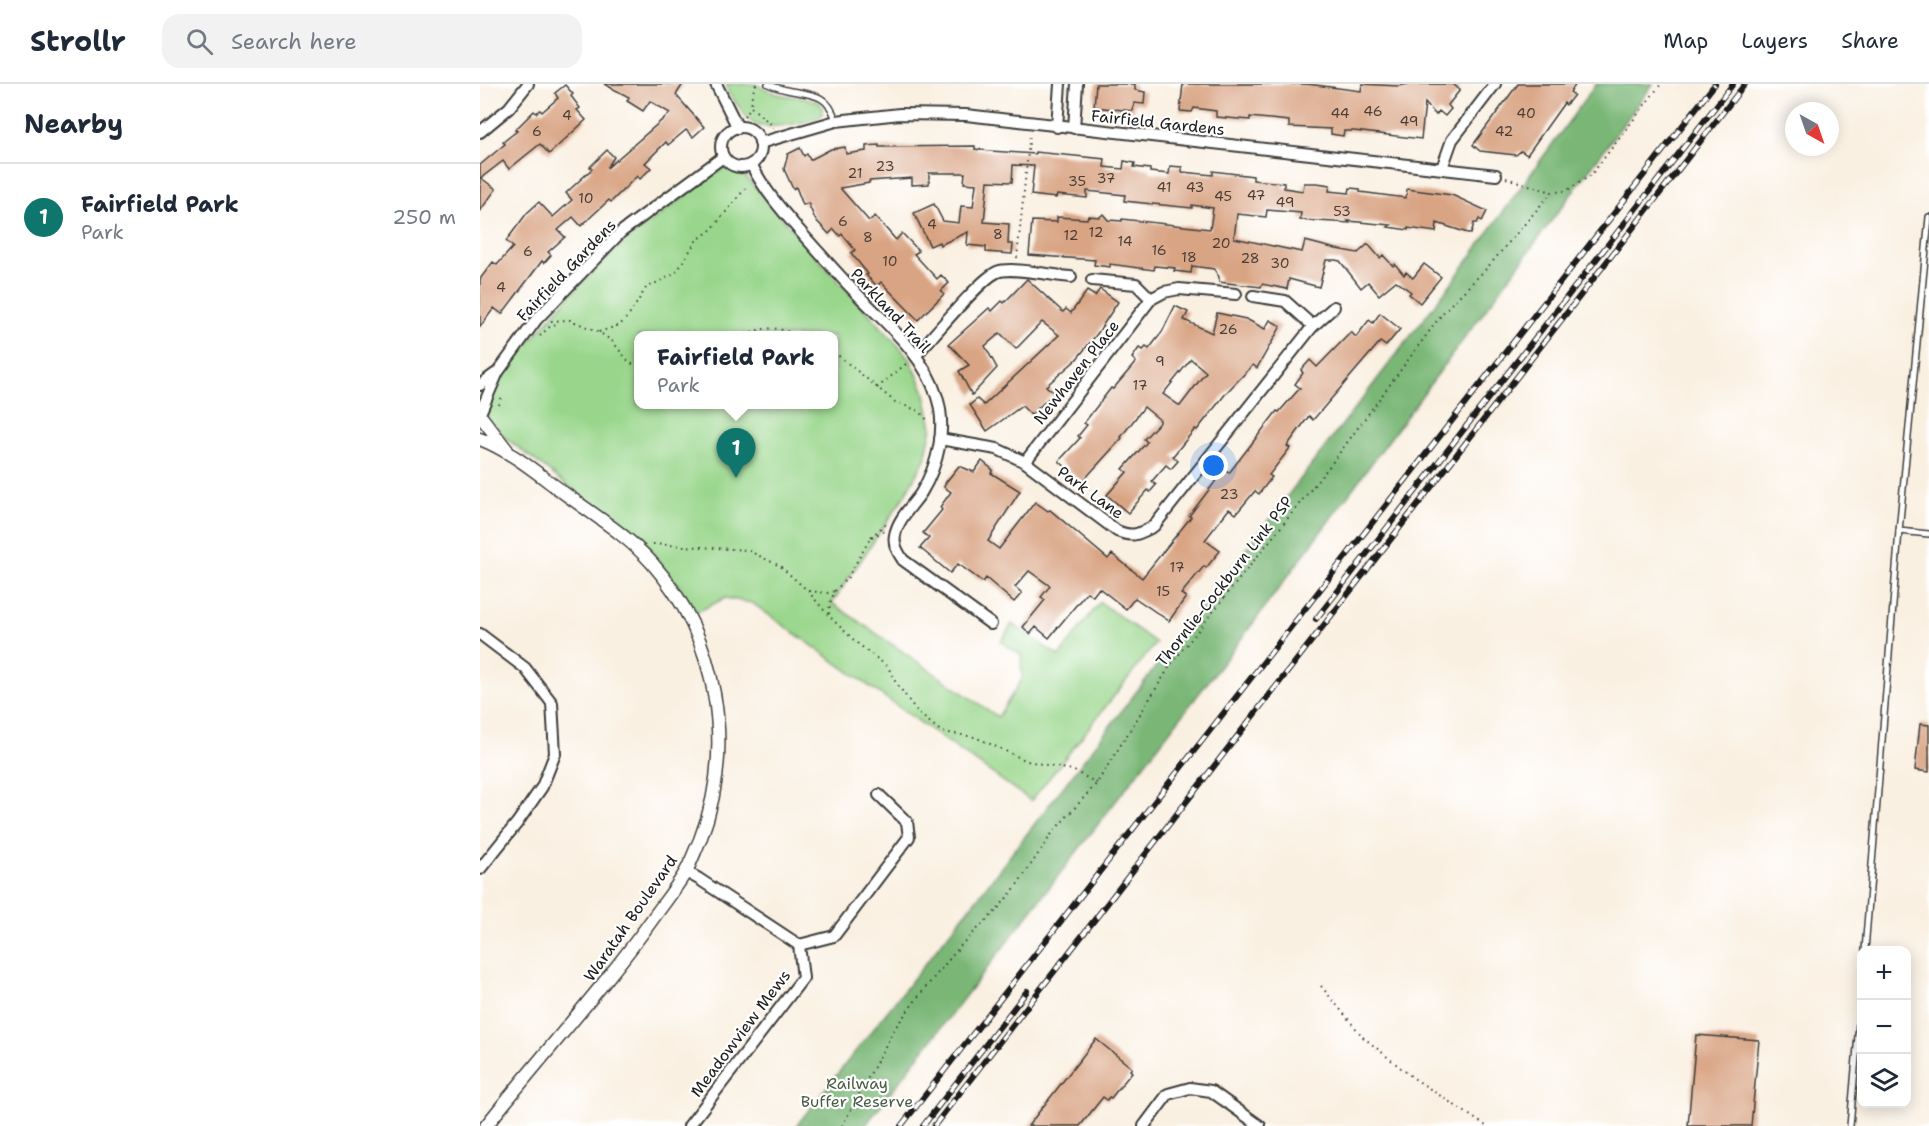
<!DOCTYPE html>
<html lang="en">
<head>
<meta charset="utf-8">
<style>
	:root { --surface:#fff; --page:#f2f2f3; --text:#1f2937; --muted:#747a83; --line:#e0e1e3; --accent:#0f766e }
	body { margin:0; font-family:"Shantell Sans",sans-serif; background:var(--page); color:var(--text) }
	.controls { position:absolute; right:18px; bottom:18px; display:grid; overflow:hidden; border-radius:12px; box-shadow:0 3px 15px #0003 }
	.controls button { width:54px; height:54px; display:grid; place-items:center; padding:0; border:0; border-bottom:2px solid var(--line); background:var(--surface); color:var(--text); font:30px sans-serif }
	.compass { position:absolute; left:1305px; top:18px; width:54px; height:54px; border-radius:50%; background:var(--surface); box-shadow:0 3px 15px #0003; rotate:140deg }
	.you { position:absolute; left:734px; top:382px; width:21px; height:21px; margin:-15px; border:4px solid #fff; border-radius:50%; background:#1a73e8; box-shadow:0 0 0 9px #1a73e833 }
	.badge { display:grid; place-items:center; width:39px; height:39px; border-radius:50%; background:var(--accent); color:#fff; font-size:20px; font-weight:700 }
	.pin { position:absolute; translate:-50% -50px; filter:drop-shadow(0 2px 3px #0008) }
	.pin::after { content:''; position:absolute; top:32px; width:21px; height:18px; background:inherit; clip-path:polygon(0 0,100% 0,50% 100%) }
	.popup { position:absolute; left:154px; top:247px; width:204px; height:78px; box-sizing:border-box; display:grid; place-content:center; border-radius:12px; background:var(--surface); filter:drop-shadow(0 2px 4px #0005); font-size:20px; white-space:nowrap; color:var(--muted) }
	.popup b { font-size:22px; color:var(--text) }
	.popup::after { content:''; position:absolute; left:50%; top:100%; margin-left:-12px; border:12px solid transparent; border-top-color:var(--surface) }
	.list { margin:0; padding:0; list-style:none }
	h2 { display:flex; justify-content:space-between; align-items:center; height:78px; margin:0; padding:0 24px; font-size:26px }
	h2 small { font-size:20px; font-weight:400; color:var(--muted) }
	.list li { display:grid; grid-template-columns:39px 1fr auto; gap:18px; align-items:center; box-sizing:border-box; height:108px; padding:0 24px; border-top:2px solid var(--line) }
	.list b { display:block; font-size:22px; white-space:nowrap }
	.list p { margin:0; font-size:20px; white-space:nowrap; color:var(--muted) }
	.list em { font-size:20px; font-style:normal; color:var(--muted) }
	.icon { flex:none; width:33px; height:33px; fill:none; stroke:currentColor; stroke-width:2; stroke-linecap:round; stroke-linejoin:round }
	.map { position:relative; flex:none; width:1449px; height:1042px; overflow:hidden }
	header { display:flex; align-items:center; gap:36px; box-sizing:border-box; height:84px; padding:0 30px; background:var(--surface); border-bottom:2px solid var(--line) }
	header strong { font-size:28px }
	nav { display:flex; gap:33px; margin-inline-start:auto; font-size:21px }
	.search { width:420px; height:54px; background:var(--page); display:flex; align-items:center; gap:15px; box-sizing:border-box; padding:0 21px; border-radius:18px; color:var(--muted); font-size:22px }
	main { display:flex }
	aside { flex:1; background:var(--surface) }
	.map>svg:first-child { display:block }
	.green { fill:#99d68b; stroke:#5a7954; stroke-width:1.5; fill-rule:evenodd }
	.forest { fill:#7ab777; stroke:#4b6a4a; stroke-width:1.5 }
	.building { fill:#d9a484; fill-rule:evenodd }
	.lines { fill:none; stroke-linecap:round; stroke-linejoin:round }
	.service-casing { stroke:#3d3c3a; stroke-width:8 }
	.minor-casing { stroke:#3d3c3a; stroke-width:14 }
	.tertiary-casing { stroke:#3d3c3a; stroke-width:15 }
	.path { stroke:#3d3c3a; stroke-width:2; stroke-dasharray:1.5 4.5; stroke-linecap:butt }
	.service { stroke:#fff; stroke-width:5 }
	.minor { stroke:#fff; stroke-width:10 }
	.tertiary { stroke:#fff; stroke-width:12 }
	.rail-casing { stroke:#1c1c1c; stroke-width:6 }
	.rail { stroke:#fff; stroke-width:4; stroke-dasharray:11; stroke-linecap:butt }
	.labels { text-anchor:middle; stroke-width:4.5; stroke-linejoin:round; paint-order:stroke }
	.number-label { font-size:14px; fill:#4b3e36 }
	.street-label { font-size:16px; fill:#1c1c1c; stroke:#fff }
	.park-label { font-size:16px; fill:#485d43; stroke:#fff }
</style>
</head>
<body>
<header>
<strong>Strollr</strong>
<div class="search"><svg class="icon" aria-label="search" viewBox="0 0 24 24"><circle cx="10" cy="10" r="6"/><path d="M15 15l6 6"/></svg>Search here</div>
<nav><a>Map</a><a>Layers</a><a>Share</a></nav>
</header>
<main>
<aside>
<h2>Nearby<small></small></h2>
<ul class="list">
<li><span class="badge">1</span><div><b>Fairfield Park</b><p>Park</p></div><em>250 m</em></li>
</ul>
</aside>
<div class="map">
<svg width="1449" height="1042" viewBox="0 0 1449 1042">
	<rect width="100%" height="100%" fill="#fff"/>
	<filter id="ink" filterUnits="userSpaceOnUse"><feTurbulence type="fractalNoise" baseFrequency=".0167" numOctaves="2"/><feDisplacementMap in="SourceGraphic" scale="12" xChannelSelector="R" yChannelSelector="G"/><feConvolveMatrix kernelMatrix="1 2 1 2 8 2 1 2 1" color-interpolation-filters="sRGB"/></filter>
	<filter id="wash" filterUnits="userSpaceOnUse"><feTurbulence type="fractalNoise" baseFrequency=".008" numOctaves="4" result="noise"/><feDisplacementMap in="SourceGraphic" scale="24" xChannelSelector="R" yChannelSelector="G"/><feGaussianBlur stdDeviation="1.35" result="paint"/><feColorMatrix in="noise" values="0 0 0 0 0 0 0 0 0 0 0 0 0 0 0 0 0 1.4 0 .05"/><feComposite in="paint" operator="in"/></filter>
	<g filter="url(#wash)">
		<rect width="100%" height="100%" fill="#faf0e2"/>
		<g class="green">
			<path d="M247,0H275L297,10L328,15L337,17L342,22V31C333,39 288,45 277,41C268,38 262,27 257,20C252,14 246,8 247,0Z"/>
			<path d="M244,83L266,93L348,186L393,234L430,275L444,306L452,343L445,375L423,414L352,519L518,633L542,595L541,571L521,558L532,540L579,572L620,518L676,559L551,717L272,519L245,514L217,528L171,466L9,341L2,314L89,212L145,157ZM158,252H354V320H158Z"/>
		</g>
		<polygon class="forest" points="1116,0 1173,0 765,550 385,1042 316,1042 499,812 973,197"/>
		<g id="blocks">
			<g class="building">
				<polygon points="124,0 203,0 196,11 224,43 213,53 206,46 188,61 186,58 165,79 171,84 160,95 157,92 131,118 129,116 101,142 93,133 78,146 85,153 68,168 71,171 64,179 62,177 22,230 14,224 0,243 0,195 13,178 17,181 33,163 26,157 47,129 59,118 73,133 92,116 86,109 112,85 110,83 127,66 134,73 127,84 190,29 170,17 163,27 147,17 149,13"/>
				<polygon points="616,0 655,0 655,6 665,8 664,20 654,19 653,27 614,23"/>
				<polygon points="703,0 827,0 881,7 882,0 918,2 928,0 973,0 980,6 968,21 971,25 965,32 959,27 956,31 945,19 941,55 874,47 864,47 863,52 851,50 851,45 809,43 809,37 770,33 770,36 736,33 736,27 714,24 712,28 700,27"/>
				<polygon points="1038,0 1096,0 1090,8 1094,11 1086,21 1084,19 1047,71 1041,67 1036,71 1000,67 993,61"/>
				<polygon points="85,1 93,10 91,12 100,24 97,26 106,36 69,70 60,60 29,85 23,77 1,94 16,105 0,127 0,81 25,60 23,58 37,47 35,46 54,27 56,29 60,26 62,28 78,14 75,9"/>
				<polygon points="399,61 399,63 495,62 495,65 510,67 555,70 555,68 625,75 624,83 643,85 644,77 655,79 654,83 670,85 670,88 689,90 690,82 702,83 702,88 733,91 733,87 773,92 773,96 804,99 804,104 823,107 824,99 837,99 850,101 849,107 869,109 870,104 880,105 880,108 926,114 927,105 972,111 1007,127 1002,137 999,135 997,139 994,139 991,150 957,139 956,148 928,144 928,146 908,143 911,141 868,137 870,139 820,136 821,129 787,126 786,133 757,130 754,154 822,168 825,157 856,165 878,169 888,160 900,174 903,171 913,182 915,180 924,191 926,188 933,194 944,180 961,193 940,219 929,210 931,208 916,197 899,211 888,198 881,204 860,177 855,176 846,176 839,203 809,195 807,205 782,200 781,203 739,198 739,193 734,185 712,182 711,189 694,187 695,184 675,182 674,186 630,180 630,183 614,181 615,176 549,171 552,137 577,138 577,133 607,135 608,132 620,133 623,130 628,136 642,137 642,135 730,145 733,124 712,121 712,124 644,117 645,111 607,107 607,114 577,111 576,114 551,111 554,82 533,81 532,98 508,97 504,138 529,140 528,160 533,160 532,170 506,168 506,163 487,161 488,148 460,161 459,158 450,162 434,129 454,120 463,137 479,139 481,122 493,123 496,100 484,99 485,89 449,89 449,100 432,101 432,94 389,97 389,99 360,104 389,137 395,132 416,156 422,149 439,167 434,170 457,195 461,191 469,199 461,207 464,210 438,236 401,198 397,202 386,191 388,190 371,169 375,166 362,150 360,152 354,145 349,150 335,135 328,119 323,121 316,103 313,105 304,85 308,70 320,64 324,72 327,70 330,76 351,65 365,63 366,70 386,67 386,62"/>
				<polygon points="547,195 583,228 586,225 591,229 607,207 615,212 620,205 638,218 617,250 596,276 566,302 574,309 551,331 542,322 507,347 490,321 497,315 504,321 579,251 562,238 536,265 520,249 505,262 517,284 492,311 479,287 489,281 469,260 509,224 512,227 522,217 524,219"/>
				<path d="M695,222L708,228L704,236L732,249L737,229L766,235L785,245L790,236L801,242L777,284L773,281L747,308L717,346L715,345L693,372L698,377L691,385L686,381L672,397L676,401L670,408L668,406L648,429L627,411L647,388L643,385L667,358L664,355L680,338V336L664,323L641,353L642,354L602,398L579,377L600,354L598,352L607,341L604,339L631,304L633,305L656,278L652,274L659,264L663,266L666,263L669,265L682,248ZM711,275L726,288L700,322L683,310Z"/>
				<polygon points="900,229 920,245 906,262 900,258 833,336 829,332 807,362 810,364 789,391 792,393 779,410 775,407 756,430 749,425 725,456 740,467 726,484 724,482 701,510 706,513 689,537 655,514 646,525 619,504 613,512 607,508 569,554 556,543 550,550 543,543 565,516 561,513 570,502 549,487 535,503 542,509 534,518 506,494 503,498 478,480 470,489 440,464 449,454 443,449 462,426 460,423 471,408 464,403 466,398 479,382 494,388 502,377 513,386 511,389 540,407 508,457 519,465 555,418 568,427 570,426 628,475 632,470 662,494 711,433 709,432 744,386 749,389 797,327 799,328 820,304 815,300 823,289 821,286 830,276 837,283 871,248 876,253 889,236 893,239"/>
				<polygon points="1440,640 1449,641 1449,688 1435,686"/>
				<polygon points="1216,951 1279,956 1271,1042 1208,1042"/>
				<polygon points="616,955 652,984 650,986 652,988 631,1014 629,1013 627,1016 623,1013 600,1042 548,1042"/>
			</g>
		</g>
	</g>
	<g filter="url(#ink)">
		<use href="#blocks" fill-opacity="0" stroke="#3d3c3a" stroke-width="1.5"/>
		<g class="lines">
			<defs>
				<g id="service">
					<path d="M288,0C319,15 346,0 356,37"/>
					<polyline points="1419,447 1449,450"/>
					<polyline points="1385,866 1419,447 1449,133"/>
					<polyline points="1370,1042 1382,906"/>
				</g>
				<g id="minor">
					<polyline points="236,0 258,44"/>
					<polyline points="577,43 580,0"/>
					<circle cx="261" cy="63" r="20"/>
					<polyline points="594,44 597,0"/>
					<polyline points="0,48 29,24 48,0"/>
					<polyline points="280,59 356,37 420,30 486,31 1016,91"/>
					<path d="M271,80C285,108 305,130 325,153C343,173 361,194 380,213C410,243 444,271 457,313C467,345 458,381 441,409C432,422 418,435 415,451C413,461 418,468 423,476L511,540"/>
					<polyline points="962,84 972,56 1015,0"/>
					<polyline points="612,196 656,200 671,215"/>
					<polyline points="773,212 805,217 833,242"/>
					<path d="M436,271C452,254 499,196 517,188C532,182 573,192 591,193"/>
					<polyline points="0,301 15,290"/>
					<polyline points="1,327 18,288 56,236 141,148 243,73"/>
					<path d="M460,355L517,365L545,378L637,447C654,454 658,450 674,442L833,242L854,223"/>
					<polyline points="545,378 671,215 684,208 699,205 756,210"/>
					<polyline points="0,550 45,584 72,619 75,670 62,703 37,739 0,785"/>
					<polyline points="206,788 219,795 319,861 323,894 209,1042"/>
					<polyline points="319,861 354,852 429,753 427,738 399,711"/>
					<polyline points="664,1042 688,1010 710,1004 731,1007 780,1042"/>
				</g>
				<g id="tertiary">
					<polyline points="2,334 27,366"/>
					<path d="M0,355C31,367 57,389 84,409C114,431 147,451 172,479C238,554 256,663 220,756C215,766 211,779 205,789C196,804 184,819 174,833C122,906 61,972 6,1042"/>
				</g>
			</defs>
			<use href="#service" class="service-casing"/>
			<use href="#minor" class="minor-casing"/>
			<use href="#tertiary" class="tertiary-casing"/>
			<g class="path">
				<polyline points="276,0 272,10 271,23 292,41 293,44"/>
				<polyline points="264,32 271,23"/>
				<polyline points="1026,94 1072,108"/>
				<polyline points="537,174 550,49"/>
				<polyline points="71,237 90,236 119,248 132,257 149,278 158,283"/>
				<polyline points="119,248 140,241 150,230 166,204 196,189 216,157 232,145 268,101"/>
				<polyline points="60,252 68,244 79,238"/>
				<path d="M260,252C285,242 296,242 321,252"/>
				<polyline points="354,268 415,318 439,327 449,338"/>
				<polyline points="397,304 427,279"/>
				<polyline points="19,321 22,312"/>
				<polyline points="391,453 407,439"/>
				<polyline points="173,460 267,466 300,482 327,506 349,532 377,559 408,583 415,597 438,629 462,648 495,653 547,677 592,686 617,699"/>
				<polyline points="329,507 347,509 355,507"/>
				<polyline points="349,530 350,519 355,507 368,493 391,453 405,447"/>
				<polyline points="841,902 883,953 932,993 1006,1042"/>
				<polyline points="362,1042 415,944 441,909 482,860 516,827 535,804 573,748 617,699 692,579 852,379 965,226 1007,184 1072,108 1086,107 1111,91 1181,0"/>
			</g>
			<use href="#service" class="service"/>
			<use href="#minor" class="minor"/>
			<use href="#tertiary" class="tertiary"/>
			<defs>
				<g id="rail">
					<polyline points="836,535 1253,0"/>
					<polyline points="421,1042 1235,0"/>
					<polyline points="443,1042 547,907"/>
					<polyline points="454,1042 1265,0"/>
				</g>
			</defs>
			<use href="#rail" class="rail-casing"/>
			<use href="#rail" class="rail"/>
		</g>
	</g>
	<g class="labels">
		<g class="number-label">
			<text x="893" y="32">46</text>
			<text x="860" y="34">44</text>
			<text x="1046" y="34">40</text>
			<text x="87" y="36">4</text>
			<text x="929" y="42">49</text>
			<text x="57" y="52">6</text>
			<text x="1024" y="52">42</text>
			<text x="405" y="87">23</text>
			<text x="375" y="94">21</text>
			<text x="626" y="99">37</text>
			<text x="597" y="102">35</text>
			<text x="684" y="108">41</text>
			<text x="715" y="108">43</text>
			<text x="776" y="116">47</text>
			<text x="743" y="117">45</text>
			<text x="106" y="119">10</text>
			<text x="805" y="123">49</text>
			<text x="862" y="132">53</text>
			<text x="363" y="142">6</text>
			<text x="452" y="145">4</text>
			<text x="616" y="153">12</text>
			<text x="518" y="155">8</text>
			<text x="591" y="156">12</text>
			<text x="388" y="158">8</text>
			<text x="645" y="162">14</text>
			<text x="741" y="164">20</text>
			<text x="679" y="171">16</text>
			<text x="48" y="172">6</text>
			<text x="709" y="178">18</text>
			<text x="770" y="179">28</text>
			<text x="410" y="182">10</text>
			<text x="800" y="184">30</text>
			<text x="21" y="208">4</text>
			<text x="748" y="250">26</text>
			<text x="680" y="282">9</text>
			<text x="660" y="306">17</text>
			<text x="749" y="415">23</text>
			<text x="697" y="488">17</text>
			<text x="683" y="512">15</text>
		</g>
		<g class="street-label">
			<text transform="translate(678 38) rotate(6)" y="6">Fairfield Gardens</text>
			<text transform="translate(86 186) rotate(-46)" y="6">Fairfield Gardens</text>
			<text transform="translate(411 226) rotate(47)" y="6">Parkland Trail</text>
			<text transform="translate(596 288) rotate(-52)" y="6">Newhaven Place</text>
			<text transform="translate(611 408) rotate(36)" y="6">Park Lane</text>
			<text transform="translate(744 497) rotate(-52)" y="6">Thornlie-Cockburn Link PSP</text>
			<text transform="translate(150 834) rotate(-55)" y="6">Waratah Boulevard</text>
			<text transform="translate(260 949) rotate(-53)" y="6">Meadowview Mews</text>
		</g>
		<g class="park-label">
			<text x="377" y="1005">Railway<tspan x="377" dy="18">Buffer Reserve</tspan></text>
		</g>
	</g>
</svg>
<div class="controls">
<button>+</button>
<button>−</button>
<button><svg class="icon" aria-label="layers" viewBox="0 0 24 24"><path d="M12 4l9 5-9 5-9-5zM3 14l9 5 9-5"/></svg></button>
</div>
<svg class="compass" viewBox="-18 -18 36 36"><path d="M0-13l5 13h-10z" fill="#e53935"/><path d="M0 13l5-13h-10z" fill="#747a83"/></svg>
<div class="you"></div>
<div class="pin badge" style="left:256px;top:394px">1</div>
<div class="popup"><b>Fairfield Park</b>Park</div>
</div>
</main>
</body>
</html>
